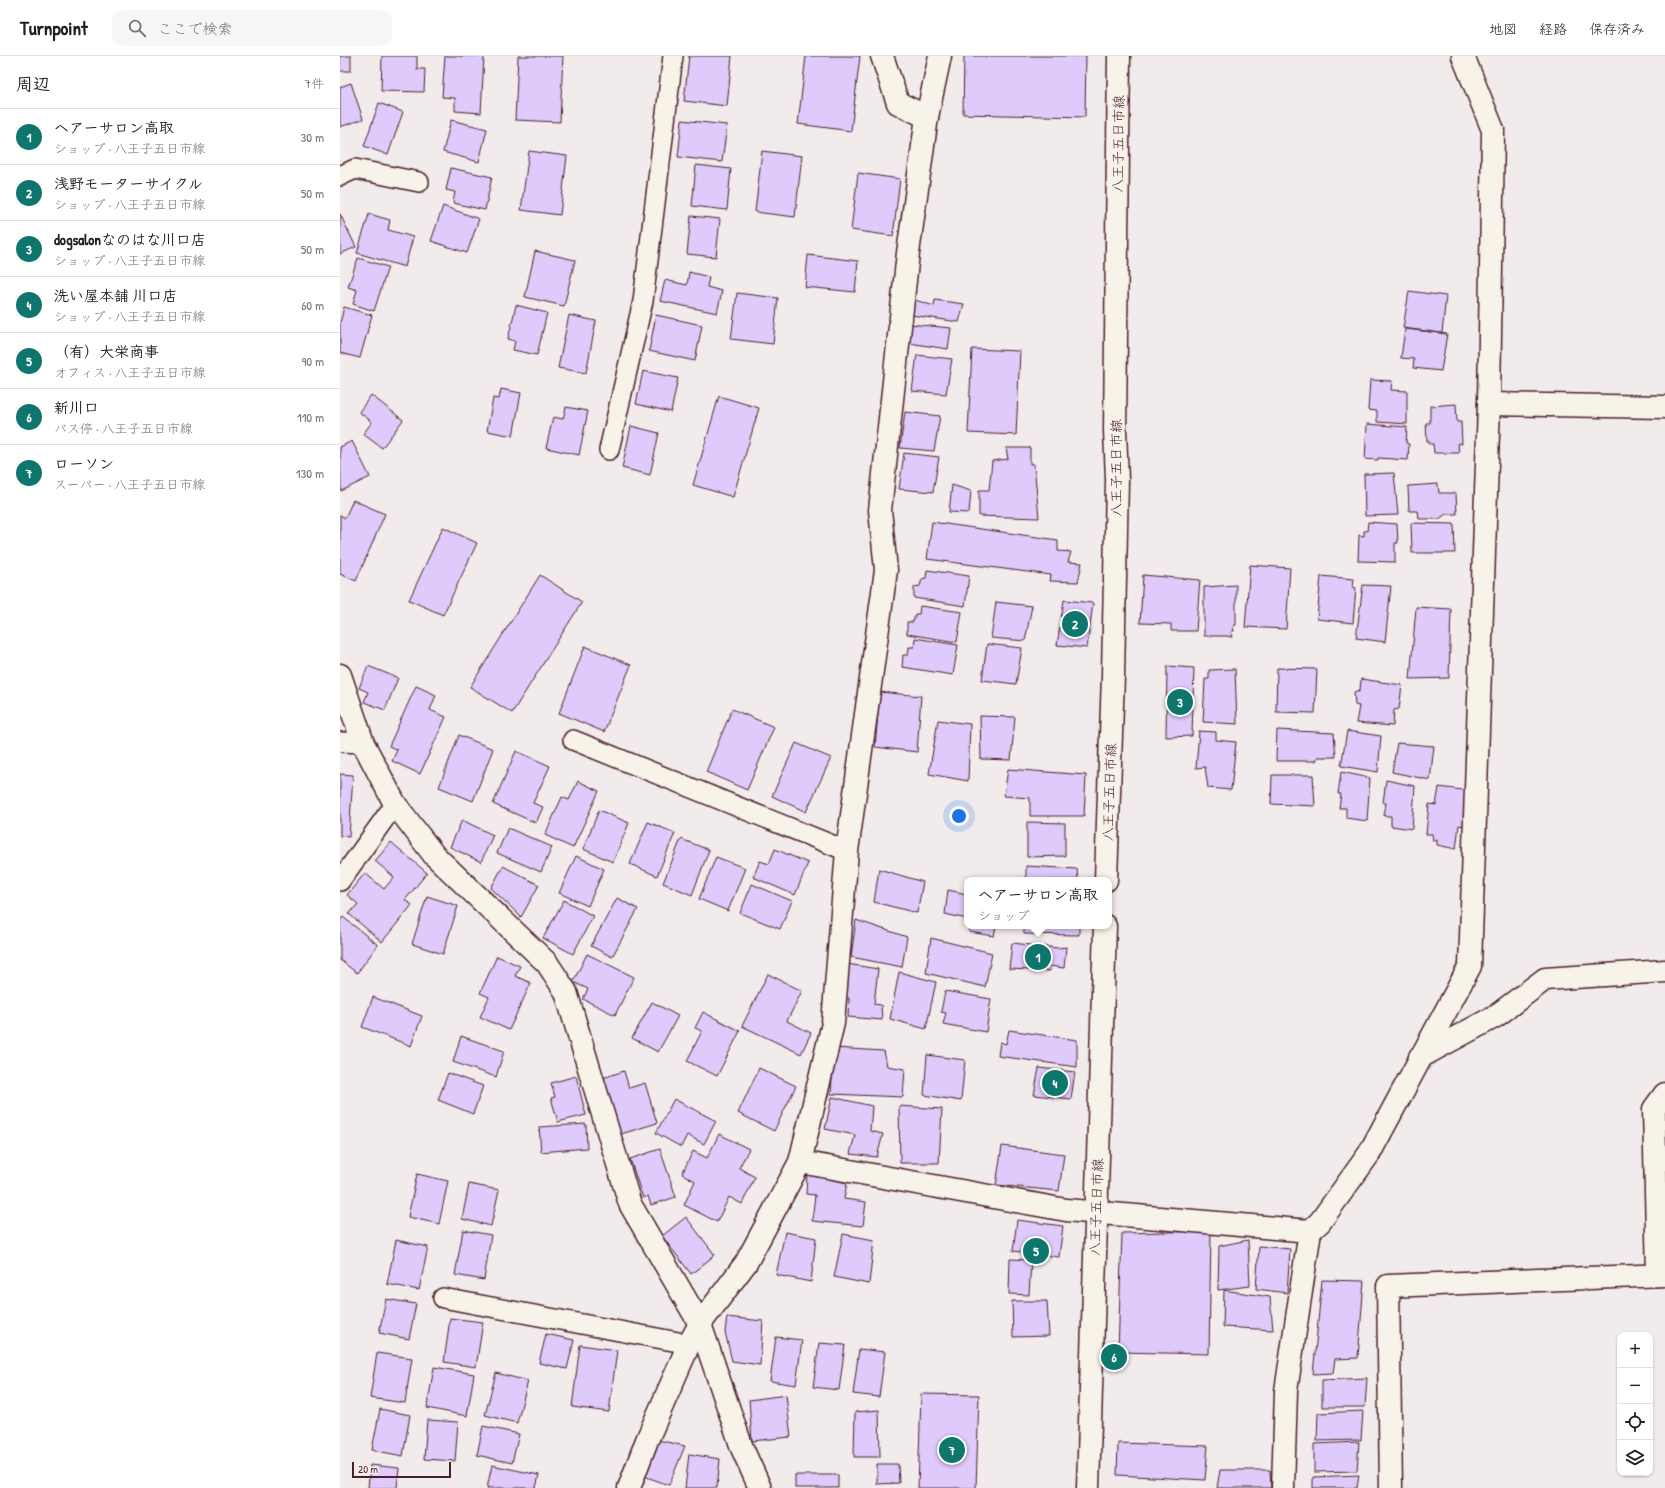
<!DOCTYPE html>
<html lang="ja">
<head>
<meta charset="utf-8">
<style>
	:root { --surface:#fff; --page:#f6f6f6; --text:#202124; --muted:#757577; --line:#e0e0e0; --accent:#0f766e }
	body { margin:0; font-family:"Patrick Hand","Klee One",sans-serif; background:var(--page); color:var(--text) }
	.controls { position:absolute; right:12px; bottom:12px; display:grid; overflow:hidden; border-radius:8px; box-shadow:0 1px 3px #0004 }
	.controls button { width:36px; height:36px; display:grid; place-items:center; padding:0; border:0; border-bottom:1px solid var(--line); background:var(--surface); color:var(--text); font:20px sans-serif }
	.scale { position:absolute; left:12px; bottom:10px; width:99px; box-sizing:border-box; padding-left:4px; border:2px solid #4a1f2b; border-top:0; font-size:11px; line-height:14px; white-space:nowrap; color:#4a1f2b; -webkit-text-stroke:3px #f7f3e8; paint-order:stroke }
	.you { position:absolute; left:619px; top:760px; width:14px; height:14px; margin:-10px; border:3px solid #fff; border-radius:50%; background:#1a73e8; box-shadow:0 0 0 6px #1a73e833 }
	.badge { display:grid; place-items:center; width:26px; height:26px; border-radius:50%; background:var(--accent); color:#fff; font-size:13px; font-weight:700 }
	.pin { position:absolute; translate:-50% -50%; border:2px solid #fff; box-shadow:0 1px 4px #0006 }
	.popup { position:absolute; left:624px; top:821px; width:148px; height:52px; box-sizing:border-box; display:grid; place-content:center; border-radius:8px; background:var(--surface); filter:drop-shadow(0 1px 3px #0005); font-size:13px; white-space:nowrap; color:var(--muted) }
	.popup b { font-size:15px; color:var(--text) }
	.popup::after { content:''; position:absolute; left:50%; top:100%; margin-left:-8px; border:8px solid transparent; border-top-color:var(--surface) }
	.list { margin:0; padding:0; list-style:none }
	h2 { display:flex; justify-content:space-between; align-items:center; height:52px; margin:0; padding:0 16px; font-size:17px }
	h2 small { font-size:13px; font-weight:400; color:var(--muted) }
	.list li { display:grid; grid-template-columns:26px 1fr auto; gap:12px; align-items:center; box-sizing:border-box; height:56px; padding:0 16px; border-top:1px solid var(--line) }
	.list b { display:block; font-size:15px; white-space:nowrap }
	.list p { margin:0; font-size:13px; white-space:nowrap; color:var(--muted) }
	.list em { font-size:13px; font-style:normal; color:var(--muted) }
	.icon { flex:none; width:22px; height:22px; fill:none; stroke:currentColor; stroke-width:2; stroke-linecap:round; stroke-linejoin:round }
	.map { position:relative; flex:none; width:1325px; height:1432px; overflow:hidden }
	header { display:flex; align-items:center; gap:24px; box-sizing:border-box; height:56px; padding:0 20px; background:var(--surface); border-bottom:1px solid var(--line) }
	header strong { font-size:19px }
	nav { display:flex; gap:22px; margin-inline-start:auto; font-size:14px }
	.search { width:280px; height:36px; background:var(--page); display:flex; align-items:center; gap:10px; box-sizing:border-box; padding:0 14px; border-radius:12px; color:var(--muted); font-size:15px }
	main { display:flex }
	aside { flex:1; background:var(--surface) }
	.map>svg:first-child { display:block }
	.building { fill:#decafb; stroke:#4a1f2b }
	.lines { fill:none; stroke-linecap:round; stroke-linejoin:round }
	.service-casing { stroke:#4a1f2b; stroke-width:22 }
	.minor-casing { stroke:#4a1f2b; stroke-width:25 }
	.primary-casing { stroke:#4a1f2b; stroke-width:25 }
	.service { stroke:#f7f3e8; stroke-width:19 }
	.minor { stroke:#f7f3e8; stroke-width:22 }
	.primary { stroke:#f7f3e8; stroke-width:22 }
	.labels { text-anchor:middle; stroke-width:3; stroke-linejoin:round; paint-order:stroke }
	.street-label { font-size:14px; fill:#4a1f2b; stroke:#f7f3e8 }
</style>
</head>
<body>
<header>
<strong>Turnpoint</strong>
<div class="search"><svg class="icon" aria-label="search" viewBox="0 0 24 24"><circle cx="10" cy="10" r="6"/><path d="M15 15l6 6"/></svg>ここで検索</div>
<nav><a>地図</a><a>経路</a><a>保存済み</a></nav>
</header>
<main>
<aside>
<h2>周辺<small>7件</small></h2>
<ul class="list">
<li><span class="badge">1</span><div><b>ヘアーサロン高取</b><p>ショップ · 八王子五日市線</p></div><em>30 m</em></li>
<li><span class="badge">2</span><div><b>浅野モーターサイクル</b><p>ショップ · 八王子五日市線</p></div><em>50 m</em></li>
<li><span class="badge">3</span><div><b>dogsalonなのはな川口店</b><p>ショップ · 八王子五日市線</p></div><em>50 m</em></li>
<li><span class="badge">4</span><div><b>洗い屋本舗 川口店</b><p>ショップ · 八王子五日市線</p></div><em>60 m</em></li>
<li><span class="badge">5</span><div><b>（有）大栄商事</b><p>オフィス · 八王子五日市線</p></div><em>90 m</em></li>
<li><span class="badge">6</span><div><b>新川口</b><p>バス停 · 八王子五日市線</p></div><em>110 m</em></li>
<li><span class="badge">7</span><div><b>ローソン</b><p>スーパー · 八王子五日市線</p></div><em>130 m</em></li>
</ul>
</aside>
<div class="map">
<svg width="1325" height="1432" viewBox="0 0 1325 1432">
	<rect width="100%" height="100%" fill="#f2ebec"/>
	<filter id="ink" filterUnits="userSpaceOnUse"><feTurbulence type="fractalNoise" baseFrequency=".025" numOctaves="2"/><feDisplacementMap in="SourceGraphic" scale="8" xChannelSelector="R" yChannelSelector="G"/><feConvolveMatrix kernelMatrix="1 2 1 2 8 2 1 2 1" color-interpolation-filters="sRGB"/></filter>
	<g filter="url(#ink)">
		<g class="building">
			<rect x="0" y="0" width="11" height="15"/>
			<polygon points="42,0 77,0 77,13 85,13 84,36 41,35"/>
			<polygon points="105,0 144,0 141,57 115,55 115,42 102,41"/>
			<polygon points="178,0 223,0 220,66 175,64"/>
			<polygon points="349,0 392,0 387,50 344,45"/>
			<polygon points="466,0 520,0 511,75 458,68"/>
			<polygon points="624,0 746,0 745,61 623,58"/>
			<polygon points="11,27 23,63 0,71 0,31"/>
			<polygon points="39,47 63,56 48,99 24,90"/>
			<polygon points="111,64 147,73 139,106 103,96"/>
			<polygon points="342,64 387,69 382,106 338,101"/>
			<polygon points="189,95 227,100 220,159 181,154"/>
			<polygon points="422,95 462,100 455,161 415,156"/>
			<polygon points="356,109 391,113 387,154 352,150"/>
			<polygon points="111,112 152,121 145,154 113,147 115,136 106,134"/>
			<polygon points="518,117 560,123 553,180 511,174"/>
			<polygon points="103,150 139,163 127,197 91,185"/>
			<polygon points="0,158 16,191 0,198"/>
			<polygon points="29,158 50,164 48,174 73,181 65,211 17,197"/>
			<polygon points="351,160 380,163 376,201 347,198"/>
			<polygon points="195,195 235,204 224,250 185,241"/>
			<polygon points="468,199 518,205 515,236 465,231"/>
			<polygon points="18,202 48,211 34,255 13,248 17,234 8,231"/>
			<polygon points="349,216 369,221 367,231 382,235 377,257 320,245 325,224 347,229"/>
			<polygon points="1069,235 1106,240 1102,277 1063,272"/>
			<polygon points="397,237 438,242 433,288 391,283"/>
			<polygon points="575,244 594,250 595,244 624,248 619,266 571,259"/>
			<polygon points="176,249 207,257 197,299 173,294 175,285 168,283"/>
			<polygon points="4,251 32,259 20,302 0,297 0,267"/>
			<polygon points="229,259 256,265 246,317 218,312"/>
			<polygon points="316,259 362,269 355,305 309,295"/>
			<polygon points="569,268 611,272 608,293 569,287"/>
			<polygon points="1065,273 1107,278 1101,315 1073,312 1074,303 1061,302"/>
			<polygon points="632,293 680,295 676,379 628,377"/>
			<polygon points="577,299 612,303 606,338 572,335"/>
			<polygon points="303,315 338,322 331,356 296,348"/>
			<polygon points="1030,324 1052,325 1051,334 1067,335 1067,368 1037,366 1037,355 1028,354"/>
			<polygon points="161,333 181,337 173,380 147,375 153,342 159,343"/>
			<polygon points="31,339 63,364 42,392 23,378 32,366 19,356"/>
			<polygon points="379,340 419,352 393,441 353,429"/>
			<polygon points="1116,348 1117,366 1121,366 1122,388 1118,387 1119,397 1094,397 1093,388 1089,388 1089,385 1087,385 1086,367 1090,367 1090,350"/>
			<polygon points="226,351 248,355 239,399 206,392 213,361 223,363"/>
			<polygon points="565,356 600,360 594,395 560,392"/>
			<polygon points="1027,368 1067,371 1066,387 1069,388 1068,404 1038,402 1038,404 1025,403"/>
			<polygon points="291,370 319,377 310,419 282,412"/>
			<polygon points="12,385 30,421 1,435 0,391"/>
			<polygon points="666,392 690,392 690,408 694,408 699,462 639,460 639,434 649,434 652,405 668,403"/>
			<polygon points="564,397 599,401 593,436 559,433"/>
			<polygon points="1054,417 1058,459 1025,460 1024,418"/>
			<polygon points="1098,428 1099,437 1116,437 1117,458 1106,458 1099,463 1079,463 1078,455 1069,455 1068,430"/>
			<polygon points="612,429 631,435 629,457 609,456"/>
			<polygon points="13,444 45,458 16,525 0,518 0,459 5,462"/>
			<polygon points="592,466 718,484 718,495 731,496 728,506 742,507 738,526 710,525 711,519 587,503"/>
			<polygon points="1028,466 1057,468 1058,487 1055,487 1055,506 1018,505 1019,479 1024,480 1024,475 1027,475"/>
			<polygon points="1071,467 1114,468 1115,497 1072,497"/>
			<polygon points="103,471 137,487 103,559 69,544"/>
			<polygon points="910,509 950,512 946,573 905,571"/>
			<polygon points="587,514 629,520 625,550 574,542 574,531 580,530 582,523 586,522"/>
			<polygon points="200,519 242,546 172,657 130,631"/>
			<polygon points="803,519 860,524 856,575 831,575 831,568 800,567"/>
			<polygon points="981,520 1014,523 1013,531 1016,532 1013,567 977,563"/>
			<polygon points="896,529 896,569 893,570 894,575 891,576 892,581 886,580 864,580 864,531"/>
			<polygon points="1023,529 1051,530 1045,586 1016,582"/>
			<polygon points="724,544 753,547 747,592 717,589"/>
			<polygon points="656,546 692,550 685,585 651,582"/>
			<polygon points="580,550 622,556 617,586 567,578 567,566 573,566 575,558 579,558"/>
			<polygon points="1076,551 1111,553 1109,622 1070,623"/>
			<polygon points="575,582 618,589 613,619 562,611 563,599 568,599 569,591 574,591"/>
			<polygon points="647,588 682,592 676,628 642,624"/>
			<polygon points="245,590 291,609 264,676 219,657"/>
			<polygon points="28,610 58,622 45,654 24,646 28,636 19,632"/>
			<polygon points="827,610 854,612 852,680 826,681"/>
			<polygon points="937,612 977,613 975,657 936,656"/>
			<polygon points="895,613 897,668 863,666 865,623 869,623 869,614"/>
			<polygon points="1021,623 1062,629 1059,653 1054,654 1053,670 1016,667 1019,650 1015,649 1014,636 1020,634"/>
			<polygon points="76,630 96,639 90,654 106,661 80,718 52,705 57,694 49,690"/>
			<polygon points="540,636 581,640 577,696 535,691"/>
			<polygon points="392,653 434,671 407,734 366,716"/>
			<polygon points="640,660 675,661 671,704 641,703"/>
			<polygon points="598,664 630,668 628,725 589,718"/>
			<polygon points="937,674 994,677 996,701 978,701 976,705 936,705"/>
			<polygon points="859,675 876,676 876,684 896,686 891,734 868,732 865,711 856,712"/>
			<polygon points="1007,675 1041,680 1038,716 1001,710"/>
			<polygon points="119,679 153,693 133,745 99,731"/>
			<polygon points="456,687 491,702 466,756 432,740"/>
			<polygon points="1057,687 1094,690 1090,724 1052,716"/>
			<polygon points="176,695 210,710 193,747 203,751 196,767 153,748"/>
			<polygon points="668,713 746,719 744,760 690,760 690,742 664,740"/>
			<polygon points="1001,716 1030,722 1027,765 1006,762 1006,752 999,752 1001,738 998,738"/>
			<polygon points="0,718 13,719 9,781 0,780"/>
			<polygon points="932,719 973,719 975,750 931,748"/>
			<polygon points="1046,724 1075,730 1072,773 1051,770 1051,760 1044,760 1046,747 1043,747"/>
			<polygon points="238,725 259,735 233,792 205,779 222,741 229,744"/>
			<polygon points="1099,731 1130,735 1124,770 1119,769 1116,793 1097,789 1097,784 1093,785 1092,778 1086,778 1089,748 1096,749"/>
			<polygon points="259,754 289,767 273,806 243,793"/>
			<polygon points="122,764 153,779 141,806 110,791"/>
			<polygon points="308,766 335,777 317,820 290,808"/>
			<polygon points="687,766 725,767 725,800 687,801"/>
			<polygon points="168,772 212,791 201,816 157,797"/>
			<polygon points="341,783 369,794 352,839 323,827"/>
			<polygon points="51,786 87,817 65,844 72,849 42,886 9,858 18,848 7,839 25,817 44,833 54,821 35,805"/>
			<polygon points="435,793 468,807 455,839 413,821 420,805 429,808"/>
			<polygon points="236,800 264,813 248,850 219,837"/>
			<polygon points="376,801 405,812 388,855 359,843"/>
			<polygon points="163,810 199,829 181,861 151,832"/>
			<polygon points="686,810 737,813 738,824 686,824"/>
			<polygon points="539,813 583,826 577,857 534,846"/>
			<polygon points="412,828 452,845 440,873 400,857"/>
			<polygon points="608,834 627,838 627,863 605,858"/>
			<polygon points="87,840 118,850 103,898 72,888"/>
			<polygon points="277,842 298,853 272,901 251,890"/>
			<polygon points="224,844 253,860 233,898 203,882"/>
			<polygon points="3,861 38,889 17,917 0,904 0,865"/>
			<polygon points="516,864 567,881 562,911 511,901"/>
			<polygon points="630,870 656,870 654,880 629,876"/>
			<polygon points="684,870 739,870 739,879 684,878"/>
			<polygon points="591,882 652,897 645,931 586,917"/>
			<polygon points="672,887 718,892 726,891 724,912 710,910 710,915 669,913"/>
			<polygon points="247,898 294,921 275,959 243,943 248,933 233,926"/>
			<polygon points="157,900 180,910 175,920 191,927 169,974 140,961 149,941 140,937"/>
			<polygon points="507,908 538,913 534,948 541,949 542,964 508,961 509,942 503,944"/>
			<polygon points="559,916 596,926 586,973 550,963"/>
			<polygon points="428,918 462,935 447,965 471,977 461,998 402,970"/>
			<polygon points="605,935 651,943 646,976 603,968 606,957 601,956"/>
			<polygon points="33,941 82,960 71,990 22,971"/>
			<polygon points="312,946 338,960 318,996 292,982"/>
			<polygon points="363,956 400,975 377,1020 347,1005 362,975 355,972"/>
			<polygon points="669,974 737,984 737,1011 658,1000 660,986 666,988"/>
			<polygon points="121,980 164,995 156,1021 113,1006"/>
			<polygon points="494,992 544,995 547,1010 565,1013 563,1041 491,1038"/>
			<polygon points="587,999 625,1004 621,1045 584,1039"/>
			<polygon points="419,1012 456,1030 434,1075 398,1057"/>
			<polygon points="699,1012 735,1016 731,1043 694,1039"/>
			<polygon points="284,1015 289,1032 305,1027 317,1067 281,1078 263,1022"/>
			<polygon points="108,1017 143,1030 133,1058 98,1044"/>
			<polygon points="236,1020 246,1059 218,1066 211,1042 215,1041 211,1027"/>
			<polygon points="492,1041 532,1050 530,1075 543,1078 537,1101 510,1098 515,1079 485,1073"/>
			<polygon points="334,1043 376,1065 364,1088 347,1079 341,1091 316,1077"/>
			<polygon points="559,1050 602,1053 599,1107 560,1107"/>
			<polygon points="246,1068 247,1092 201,1096 199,1071"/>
			<polygon points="379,1078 409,1093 399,1112 415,1121 402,1148 389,1141 377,1166 344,1149 355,1125 342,1118 353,1095 367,1102"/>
			<polygon points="662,1090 724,1098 719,1135 656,1129"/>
			<polygon points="320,1093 336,1141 311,1149 308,1140 303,1142 290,1103"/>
			<polygon points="77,1118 108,1125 99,1168 68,1161"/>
			<polygon points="467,1118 507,1127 504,1143 526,1146 523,1170 472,1165 475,1139 466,1138"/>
			<polygon points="129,1128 159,1134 151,1170 122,1163"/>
			<polygon points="346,1161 375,1199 351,1218 322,1180"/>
			<polygon points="677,1164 723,1170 719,1201 673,1195"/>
			<polygon points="123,1174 151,1179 144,1224 115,1219"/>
			<polygon points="871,1175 869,1298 778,1296 782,1177"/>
			<polygon points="445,1176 476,1182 471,1226 436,1219"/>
			<polygon points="503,1178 534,1184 529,1228 494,1221"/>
			<polygon points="56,1184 88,1191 79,1234 47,1228"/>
			<polygon points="908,1184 910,1230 878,1234 879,1190"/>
			<polygon points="919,1190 950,1193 947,1237 916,1233"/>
			<polygon points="670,1203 691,1204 689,1239 669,1238"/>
			<polygon points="982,1224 1024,1225 1018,1302 995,1303 993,1317 973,1318"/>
			<polygon points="884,1234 930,1241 933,1274 883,1271"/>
			<polygon points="46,1243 76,1248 69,1283 39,1277"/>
			<polygon points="672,1245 707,1245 709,1280 673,1281"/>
			<polygon points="387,1261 423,1265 420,1309 392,1305 385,1276"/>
			<polygon points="110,1262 143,1266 136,1311 104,1306"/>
			<polygon points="206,1278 234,1284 227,1313 199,1307"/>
			<polygon points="436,1281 462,1284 456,1329 430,1325"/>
			<polygon points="479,1287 505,1289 499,1334 473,1331"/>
			<polygon points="240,1289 277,1294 269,1356 232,1351"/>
			<polygon points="519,1293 545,1296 539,1341 513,1338"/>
			<polygon points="37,1297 72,1302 65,1347 30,1342"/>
			<polygon points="94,1311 134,1318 127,1360 87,1352"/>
			<polygon points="156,1317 188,1325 177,1367 145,1359"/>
			<polygon points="1027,1322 1025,1351 982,1351 982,1324"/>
			<polygon points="581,1338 639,1339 636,1432 578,1432"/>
			<polygon points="446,1339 451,1381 412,1385 409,1344"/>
			<polygon points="40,1353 70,1359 63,1400 32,1394"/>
			<polygon points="539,1354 540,1401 514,1401 515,1356"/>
			<polygon points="1023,1355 1021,1384 977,1385 978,1357"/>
			<polygon points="87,1364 118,1366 115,1405 84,1403"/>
			<polygon points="143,1370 179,1378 172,1407 137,1399"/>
			<polygon points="313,1383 345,1390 329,1429 301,1419"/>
			<polygon points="1019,1386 1017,1415 974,1416 974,1388"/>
			<polygon points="778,1387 868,1390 865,1424 777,1419"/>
			<polygon points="349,1398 380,1403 377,1432 345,1432"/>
			<polygon points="537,1408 558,1408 559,1427 537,1428"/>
			<polygon points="30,1409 59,1412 57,1432 28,1432"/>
			<polygon points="152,1409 199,1419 196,1432 147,1432"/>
			<polygon points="880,1414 930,1414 931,1432 877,1432"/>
			<rect x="455" y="1419" width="43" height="13"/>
			<polygon points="1019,1419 1017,1432 973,1432 973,1421"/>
		</g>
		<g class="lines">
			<defs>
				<g id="service">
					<polyline points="0,120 15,113 79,126"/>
					<polyline points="269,394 303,245 333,0"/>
					<polyline points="233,684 507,795"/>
					<polyline points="0,686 23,687"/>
					<polyline points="0,825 55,748"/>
					<polyline points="103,1242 349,1288"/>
				</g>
				<g id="minor">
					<polyline points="542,0 558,47 587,61"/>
					<polyline points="1149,348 1325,351"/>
					<polyline points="0,619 23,687 55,748 94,799 207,907 226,936 290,1148 360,1268 402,1392 420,1432"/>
					<polyline points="1080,1001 1156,960 1205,923 1325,915"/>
					<polyline points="460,1106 726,1154 970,1175"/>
					<polyline points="1318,1219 1314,1053 1325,1038"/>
					<polyline points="289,1432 307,1384 349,1288 360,1268 406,1207 460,1106 493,967 507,795 546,514 540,454 568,197 587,61 600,0"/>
					<polyline points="943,1432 946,1335 970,1175 980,1166 1029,1098 1130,910 1149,348 1153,74 1123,0"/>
					<polyline points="1051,1432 1048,1230 1325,1219"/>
				</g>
				<g id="primary">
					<polyline points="766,824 773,620 777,424 775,374 779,0"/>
					<polyline points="748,1432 765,870"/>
				</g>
			</defs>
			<use href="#service" class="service-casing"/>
			<use href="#minor" class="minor-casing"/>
			<use href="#primary" class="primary-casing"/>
			<use href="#service" class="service"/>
			<use href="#minor" class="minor"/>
			<use href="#primary" class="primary"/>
		</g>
	</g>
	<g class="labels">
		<g class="street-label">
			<text transform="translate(778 88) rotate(-89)" y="5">八王子五日市線</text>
			<text transform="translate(776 412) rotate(-90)" y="5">八王子五日市線</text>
			<text transform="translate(769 736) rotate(-88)" y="5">八王子五日市線</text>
			<text transform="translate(756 1151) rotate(-88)" y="5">八王子五日市線</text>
		</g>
	</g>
</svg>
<div class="controls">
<button>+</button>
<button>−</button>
<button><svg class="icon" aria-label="locate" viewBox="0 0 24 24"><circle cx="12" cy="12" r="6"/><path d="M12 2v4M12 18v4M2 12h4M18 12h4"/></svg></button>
<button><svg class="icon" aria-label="layers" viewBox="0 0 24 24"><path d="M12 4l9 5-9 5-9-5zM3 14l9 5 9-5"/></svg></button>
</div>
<div class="scale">20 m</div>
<div class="you"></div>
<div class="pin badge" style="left:698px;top:901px">1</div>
<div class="popup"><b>ヘアーサロン高取</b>ショップ</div>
<div class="pin badge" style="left:735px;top:568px">2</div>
<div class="pin badge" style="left:840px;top:646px">3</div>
<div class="pin badge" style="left:715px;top:1027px">4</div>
<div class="pin badge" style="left:696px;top:1195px">5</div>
<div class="pin badge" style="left:774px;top:1301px">6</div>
<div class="pin badge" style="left:612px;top:1394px">7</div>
</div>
</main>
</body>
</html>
